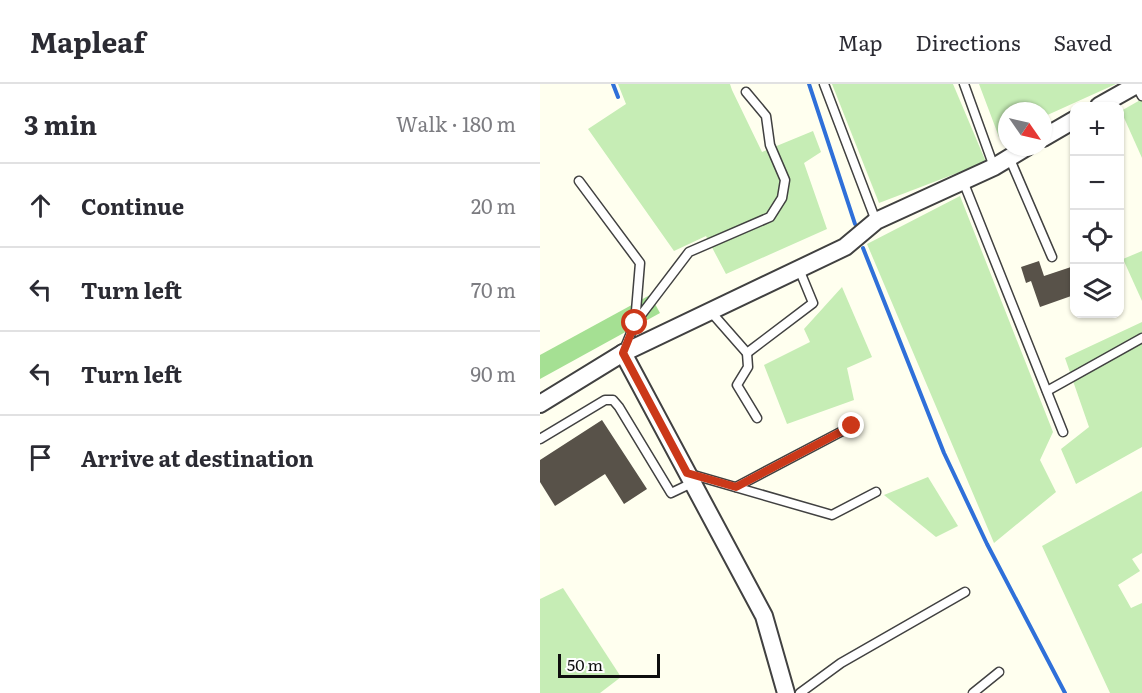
<!DOCTYPE html>
<html lang="en">
<head>
<meta charset="utf-8">
<style>
	:root { --surface:#fff; --page:#f2f2f3; --text:#2b2b33; --muted:#7c7c81; --line:#e1e1e2 }
	body { margin:0; font-family:Literata,serif; background:var(--page); color:var(--text) }
	.controls { position:absolute; right:18px; top:18px; display:grid; overflow:hidden; border-radius:12px; box-shadow:0 2px 4px #0004 }
	.controls button { width:54px; height:54px; display:grid; place-items:center; padding:0; border:0; border-bottom:2px solid var(--line); background:var(--surface); color:var(--text); font:30px sans-serif }
	.compass { position:absolute; left:458px; top:18px; width:54px; height:54px; border-radius:50%; background:var(--surface); box-shadow:0 2px 4px #0004; rotate:124deg }
	.scale { position:absolute; left:18px; bottom:15px; width:102px; box-sizing:border-box; padding-left:6px; border:3px solid #0e0e0e; border-top:0; font-size:16px; line-height:21px; white-space:nowrap; color:#0e0e0e; -webkit-text-stroke:4px #fff; paint-order:stroke }
	.stop { position:absolute; width:18px; height:18px; margin:-14px; border:4px solid #cb3819; border-radius:50%; background:#fff }
	.stop.end { background:#cb3819; border-color:#fff; box-shadow:0 2px 6px #0008 }
	.list { margin:0; padding:0; list-style:none }
	h2 { display:flex; justify-content:space-between; align-items:center; height:78px; margin:0; padding:0 24px; font-size:26px }
	h2 small { font-size:20px; font-weight:400; color:var(--muted) }
	.list li { display:grid; grid-template-columns:39px 1fr auto; gap:18px; align-items:center; box-sizing:border-box; height:84px; padding:0 24px; border-top:2px solid var(--line) }
	.list b { display:block; font-size:22px; white-space:nowrap }
	.list em { font-size:20px; font-style:normal; color:var(--muted) }
	.icon { flex:none; width:33px; height:33px; fill:none; stroke:currentColor; stroke-width:2; stroke-linecap:round; stroke-linejoin:round }
	.map { position:relative; flex:none; width:602px; height:609px; overflow:hidden }
	header { display:flex; align-items:center; gap:36px; box-sizing:border-box; height:84px; padding:0 30px; background:var(--surface); border-bottom:2px solid var(--line) }
	header strong { font-size:28px }
	nav { display:flex; gap:33px; margin-inline-start:auto; font-size:21px }
	main { display:flex }
	aside { flex:1; background:var(--surface) }
	.map>svg:first-child { display:block }
	.green { fill:#c6edb5 }
	.forest { fill:#a5e093 }
	.lines { fill:none; stroke-linecap:round; stroke-linejoin:round }
	.stream { stroke:#2f70d9; stroke-width:4 }
	.building { fill:#585249 }
	.lane-casing { stroke:#414141; stroke-width:11 }
	.street-casing { stroke:#414141; stroke-width:20 }
	.lane { stroke:#fff; stroke-width:8 }
	.street { stroke:#fff; stroke-width:16 }
	.route { stroke:#cb3819; stroke-width:8 }
</style>
</head>
<body>
<header>
<strong>Mapleaf</strong>
<nav><a>Map</a><a>Directions</a><a>Saved</a></nav>
</header>
<main>
<aside>
<h2>3 min<small>Walk · 180 m</small></h2>
<ul class="list">
<li><svg class="icon" aria-label="ahead" viewBox="0 0 24 24"><path d="M12 20V5M6 11l6-6 6 6"/></svg><div><b>Continue</b></div><em>20 m</em></li>
<li><svg class="icon" aria-label="left" viewBox="0 0 24 24"><path d="M17 20v-9H6M10 6l-5 5 5 5"/></svg><div><b>Turn left</b></div><em>70 m</em></li>
<li><svg class="icon" aria-label="left" viewBox="0 0 24 24"><path d="M17 20v-9H6M10 6l-5 5 5 5"/></svg><div><b>Turn left</b></div><em>90 m</em></li>
<li><svg class="icon" aria-label="arrive" viewBox="0 0 24 24"><path d="M6 21V4h12l-3 4 3 4H6"/></svg><div><b>Arrive at destination</b></div></li>
</ul>
</aside>
<div class="map">
<svg width="602" height="609" viewBox="0 0 602 609">
	<rect width="100%" height="100%" fill="#ffffef"/>
	<g class="green">
		<polygon points="78,0 190,0 192,6 222,68 273,47 281,68 264,79 287,145 186,190 166,152 134,167 48,45 86,20"/>
		<polygon points="292,0 413,0 446,78 339,119"/>
		<polygon points="439,0 576,0 503,33 503,27 467,27 467,49 459,53"/>
		<polygon points="602,15 602,74 581,27"/>
		<polygon points="420,112 513,348 500,376 516,408 454,459 327,160"/>
		<polygon points="602,167 602,217 583,175"/>
		<polygon points="302,203 332,273 307,284 314,316 247,340 224,281 270,258 264,245"/>
		<polygon points="602,238 602,363 536,400 521,365 549,343 525,274"/>
		<polygon points="388,393 418,442 396,453 344,411"/>
		<polygon points="602,407 602,469 592,475 600,487 578,501 591,524 602,519 602,609 570,609 502,462"/>
		<polygon points="23,504 81,593 60,609 0,609 0,515"/>
	</g>
	<polygon class="forest" points="110,211 120,229 0,295 0,271"/>
	<g class="lines">
		<g class="stream">
			<polyline points="73,0 78,13"/>
			<polyline points="269,0 315,140"/>
			<polyline points="323,164 404,369 447,460 525,609"/>
		</g>
	</g>
	<g class="building">
		<polygon points="499,177 504,192 534,182 534,211 500,223 491,197 486,199 481,183"/>
		<polygon points="62,336 107,405 84,420 65,390 15,422 0,398 0,376"/>
	</g>
	<g class="lines">
		<defs>
			<g id="lane">
				<polyline points="284,0 336,137"/>
				<polyline points="424,0 454,83"/>
				<polyline points="596,1 602,12"/>
				<polyline points="469,73 512,173"/>
				<polyline points="39,97 100,179 95,239 84,266"/>
				<polyline points="423,97 523,348"/>
				<polyline points="171,228 207,269 273,219 259,185"/>
				<polyline points="95,239 149,168 230,133 242,114 245,96 230,61 226,32 206,8"/>
				<polyline points="207,269 208,283 197,301 217,334"/>
				<polyline points="507,307 602,254"/>
				<polyline points="0,355 65,316 73,316 79,323 131,409 152,399"/>
				<polyline points="150,390 292,431 336,408"/>
				<polyline points="196,403 312,342"/>
				<polyline points="260,609 301,579 425,508"/>
				<polyline points="433,609 459,588"/>
			</g>
			<g id="street">
				<polyline points="559,22 598,0"/>
				<polyline points="503,54 534,36"/>
				<polyline points="83,269 305,163 336,137 454,83 487,63"/>
				<polyline points="0,320 83,269 224,532 246,609"/>
			</g>
		</defs>
		<use href="#lane" class="lane-casing"/>
		<use href="#street" class="street-casing"/>
		<use href="#lane" class="lane"/>
		<use href="#street" class="street"/>
	</g>
	<g class="lines">
		<polyline class="route" points="95,239 83,269 147,389 196,403 312,342"/>
	</g>
</svg>
<div class="controls">
<button>+</button>
<button>−</button>
<button><svg class="icon" aria-label="locate" viewBox="0 0 24 24"><circle cx="12" cy="12" r="6"/><path d="M12 2v4M12 18v4M2 12h4M18 12h4"/></svg></button>
<button><svg class="icon" aria-label="layers" viewBox="0 0 24 24"><path d="M12 4l9 5-9 5-9-5zM3 14l9 5 9-5"/></svg></button>
</div>
<svg class="compass" viewBox="-18 -18 36 36"><path d="M0-13l5 13h-10z" fill="#e53935"/><path d="M0 13l5-13h-10z" fill="#7c7c81"/></svg>
<div class="scale">50 m</div>
<div class="stop" style="left:95px;top:239px"></div>
<div class="stop end" style="left:312px;top:342px"></div>
</div>
</main>
</body>
</html>
